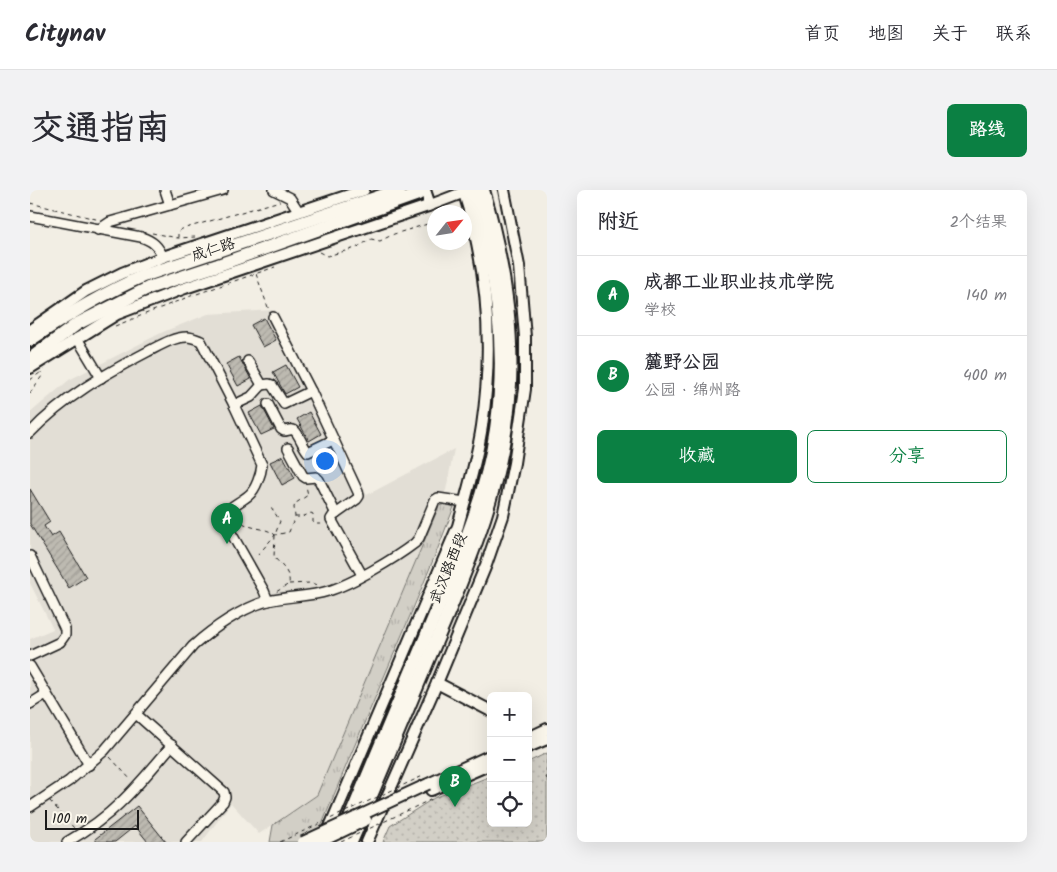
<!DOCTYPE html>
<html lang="zh">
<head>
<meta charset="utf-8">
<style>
	:root { --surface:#fff; --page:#f2f2f3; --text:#2b2b33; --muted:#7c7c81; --line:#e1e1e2; --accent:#0b8043 }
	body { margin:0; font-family:Kalam,"LXGW WenKai TC",sans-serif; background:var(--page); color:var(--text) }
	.controls { position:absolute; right:15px; bottom:15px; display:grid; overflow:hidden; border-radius:8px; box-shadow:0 5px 20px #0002 }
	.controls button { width:45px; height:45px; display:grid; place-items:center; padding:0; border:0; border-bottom:1px solid var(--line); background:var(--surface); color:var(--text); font:25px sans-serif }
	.compass { position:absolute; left:397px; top:15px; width:45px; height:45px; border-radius:50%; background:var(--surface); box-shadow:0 5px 20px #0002; rotate:60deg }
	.scale { position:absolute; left:15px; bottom:12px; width:94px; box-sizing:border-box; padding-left:5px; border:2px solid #1c1c1c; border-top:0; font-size:14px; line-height:18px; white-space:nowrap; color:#1c1c1c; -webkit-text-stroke:4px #fbf7ec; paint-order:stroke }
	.you { position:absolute; left:294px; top:270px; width:18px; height:18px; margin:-12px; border:4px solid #fff; border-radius:50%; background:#1a73e8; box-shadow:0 0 0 8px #1a73e833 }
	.badge { display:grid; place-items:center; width:32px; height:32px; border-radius:50%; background:var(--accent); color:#fff; font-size:16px; font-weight:700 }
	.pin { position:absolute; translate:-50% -41px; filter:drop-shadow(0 1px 2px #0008) }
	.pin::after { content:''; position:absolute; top:26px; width:18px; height:15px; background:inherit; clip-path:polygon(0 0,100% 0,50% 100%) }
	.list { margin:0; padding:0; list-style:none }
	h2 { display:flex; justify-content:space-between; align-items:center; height:65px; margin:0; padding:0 20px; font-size:21px }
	h2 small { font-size:16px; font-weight:400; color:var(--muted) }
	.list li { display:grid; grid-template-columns:32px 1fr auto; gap:15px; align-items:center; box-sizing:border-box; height:80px; padding:0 20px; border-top:1px solid var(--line) }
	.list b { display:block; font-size:19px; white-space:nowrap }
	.list p { margin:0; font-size:16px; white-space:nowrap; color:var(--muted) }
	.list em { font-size:16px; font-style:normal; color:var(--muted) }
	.actions { display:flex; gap:10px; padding:15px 20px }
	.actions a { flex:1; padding:11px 0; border:1px solid var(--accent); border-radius:8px; text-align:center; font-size:18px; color:var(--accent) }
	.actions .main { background:var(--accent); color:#fff }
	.icon { flex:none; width:28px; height:28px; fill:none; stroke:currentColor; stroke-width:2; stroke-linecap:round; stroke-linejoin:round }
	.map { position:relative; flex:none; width:517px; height:652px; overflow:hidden; border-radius:8px }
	header { display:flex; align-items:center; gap:30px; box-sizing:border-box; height:70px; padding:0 25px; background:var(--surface); border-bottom:1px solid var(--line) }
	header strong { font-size:24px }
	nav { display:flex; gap:28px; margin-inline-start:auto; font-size:18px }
	.intro { display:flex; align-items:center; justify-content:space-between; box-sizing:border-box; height:120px; padding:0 30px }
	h1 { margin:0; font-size:35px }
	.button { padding:12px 22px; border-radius:8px; background:var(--accent); color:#fff; font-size:18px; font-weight:700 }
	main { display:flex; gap:30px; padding:0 30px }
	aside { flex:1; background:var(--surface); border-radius:8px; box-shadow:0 5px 20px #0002 }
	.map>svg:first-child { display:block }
	.built { fill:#e2ded5 }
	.grass { fill:url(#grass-tufts); stroke:#777671 }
	.park { fill:url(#park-dots); stroke:#777671 }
	.building { fill:url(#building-hatch); stroke:#1c1c1c }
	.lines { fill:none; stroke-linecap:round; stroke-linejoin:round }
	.minor-casing { stroke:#1c1c1c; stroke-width:12 }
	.major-casing { stroke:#1c1c1c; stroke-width:14 }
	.highway-casing { stroke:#1c1c1c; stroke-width:16 }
	.path { stroke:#1c1c1c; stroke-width:1; stroke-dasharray:4 4; stroke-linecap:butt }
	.minor { stroke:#fbf7ec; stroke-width:9 }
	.major { stroke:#fbf7ec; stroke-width:10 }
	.highway { stroke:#fbf7ec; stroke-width:12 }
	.major-bridge-casing { stroke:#1c1c1c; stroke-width:14; stroke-linecap:butt }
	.path-bridge { stroke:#1c1c1c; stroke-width:1; stroke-dasharray:4 4; stroke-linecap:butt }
	.major-bridge { stroke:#fbf7ec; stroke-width:10 }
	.labels { text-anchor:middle; stroke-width:5; stroke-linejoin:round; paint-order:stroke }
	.street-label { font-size:15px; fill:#1c1c1c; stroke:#fbf7ec }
</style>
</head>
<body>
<header>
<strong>Citynav</strong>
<nav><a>首页</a><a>地图</a><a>关于</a><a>联系</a></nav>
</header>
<div class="intro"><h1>交通指南</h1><a class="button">路线</a></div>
<main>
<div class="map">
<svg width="517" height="652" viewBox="0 0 517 652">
	<defs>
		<pattern id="grass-tufts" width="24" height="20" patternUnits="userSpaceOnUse" patternTransform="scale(1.25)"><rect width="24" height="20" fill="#d2cfc6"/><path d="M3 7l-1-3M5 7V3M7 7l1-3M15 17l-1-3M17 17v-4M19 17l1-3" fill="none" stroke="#b4b1aa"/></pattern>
		<pattern id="park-dots" width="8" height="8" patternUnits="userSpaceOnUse" patternTransform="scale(1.25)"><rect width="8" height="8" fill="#d2cfc6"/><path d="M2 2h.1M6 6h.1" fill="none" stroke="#b4b1aa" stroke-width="1.8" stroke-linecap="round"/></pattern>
		<pattern id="building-hatch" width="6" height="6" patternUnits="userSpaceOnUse" patternTransform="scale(1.25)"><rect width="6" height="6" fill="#bdbab1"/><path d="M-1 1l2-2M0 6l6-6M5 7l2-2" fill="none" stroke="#a29f98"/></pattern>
	</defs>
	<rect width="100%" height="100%" fill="#f2eee4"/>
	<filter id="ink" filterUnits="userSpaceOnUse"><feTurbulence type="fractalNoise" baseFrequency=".02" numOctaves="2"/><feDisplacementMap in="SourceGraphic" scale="10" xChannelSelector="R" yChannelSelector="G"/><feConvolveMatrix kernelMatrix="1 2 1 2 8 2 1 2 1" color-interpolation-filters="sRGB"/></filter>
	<g filter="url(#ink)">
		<polygon class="built" points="245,120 337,305 424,259 416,300 287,605 229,644 201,613 172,652 0,652 0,449 23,439 0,393 0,223 39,190 133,142 178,124"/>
		<path class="grass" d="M415,314L424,317C381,430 329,540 285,652H240L243,635L287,605L409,316Z"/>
		<polygon class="park" points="517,563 517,652 353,652 360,636 404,608 461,586 461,633 498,633 498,572"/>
		<g class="building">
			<polygon points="234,128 246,150 233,157 221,135"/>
			<polygon points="209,167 221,189 208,196 196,174"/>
			<polygon points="256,175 268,197 255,204 243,182"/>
			<polygon points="232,216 244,239 231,245 219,223"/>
			<polygon points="279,222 291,244 279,251 267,229"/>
			<polygon points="253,266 265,288 252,295 240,272"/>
			<polygon points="0,299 20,332 14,336 21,347 29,342 56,387 39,398 0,334"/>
			<polygon points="107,616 136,652 118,652 105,636 85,652 67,652 65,649"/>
		</g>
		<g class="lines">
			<defs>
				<g id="minor">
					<polyline points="135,0 140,15"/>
					<polyline points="244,0 260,8 269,22"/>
					<path d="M0,26L111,47C123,51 128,56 133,67"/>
					<polyline points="68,40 80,32 193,0"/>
					<polyline points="243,127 281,201 328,302 329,306 327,309 303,326 301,329 332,385"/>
					<polyline points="47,148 71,188"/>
					<polyline points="218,171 232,195 239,194 242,195 254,214 281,201"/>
					<path d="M238,214L251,239L254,241C257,241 260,239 263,240C268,241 273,257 278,262L303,250"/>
					<polyline points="204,215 221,207 232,195"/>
					<path d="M0,243C33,208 75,184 117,162C129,156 143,147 157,147C162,147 166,149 171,151L204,215L232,275C231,284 226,299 219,305C204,318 189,316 200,341L234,401L238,411"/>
					<polyline points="258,258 273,286 276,288 286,287 289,290 306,324"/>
					<polyline points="0,366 35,439 35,445 30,452 0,466"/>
					<polyline points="0,476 59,575"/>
					<polyline points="0,514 16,504"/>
					<polyline points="106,524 194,602 195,607 193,612 156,652"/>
					<path d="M0,617L39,591L74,561L163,456C182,439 213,417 238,411C258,406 279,407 298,401C322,394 364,369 385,353L389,348L405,310L408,308L435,312"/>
					<path d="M37,652C56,641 75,628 90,613C109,595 125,575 142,555"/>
				</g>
				<g id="major">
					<polyline points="395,0 398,9 398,16"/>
					<polyline points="0,140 56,101 92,83 133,67 334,0"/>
					<polyline points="0,178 87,124 155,98 398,16 440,0"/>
					<polyline points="407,493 461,521"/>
					<polyline points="498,548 517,539"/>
					<polyline points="498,557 517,549"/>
					<polyline points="398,594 461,565"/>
					<polyline points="401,600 461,574"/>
					<path d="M296,646L428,336C437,303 447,270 452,236C464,155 458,78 433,0"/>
					<polyline points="337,652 407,493 456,375 473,326 484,273 495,199 495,147 489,76 474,0"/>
				</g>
				<g id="highway">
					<path d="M0,150C37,125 72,104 113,86L369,0"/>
					<polyline points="0,169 47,134 118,98 188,75 388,4"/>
					<path d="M310,652C340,581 369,510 399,439C426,374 456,310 466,239C478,160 466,76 443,0"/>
					<path d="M321,652C349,588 375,525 402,461C439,374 476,289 480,194C483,129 471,62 453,0"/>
				</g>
			</defs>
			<use href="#minor" class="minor-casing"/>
			<use href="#major" class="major-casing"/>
			<use href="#highway" class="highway-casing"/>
			<g class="path">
				<polyline points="0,13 70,30"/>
				<polyline points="122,43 148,48 165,47"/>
				<polyline points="148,48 148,42 152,39 250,11"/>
				<polyline points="289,62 297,66 326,58 341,49 350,51 364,44 401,33 404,30"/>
				<polyline points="226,84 239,120"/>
				<polyline points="85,136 158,107 245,77"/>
				<polyline points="0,190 14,180"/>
				<polyline points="0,203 12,186 11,182"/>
				<path d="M241,317L250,331L245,345L244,367C251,375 261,383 259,394L246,402"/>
				<polyline points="265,327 272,327 281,323 283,324 283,332 285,334 294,334"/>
				<path d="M213,333C223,340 237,337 245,345"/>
				<polyline points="228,365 245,345 259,342 265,327 264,317 266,313 278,305 276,296"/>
				<polyline points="259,394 280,393 288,395"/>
				<polyline points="80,567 101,590"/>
				<polyline points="517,570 516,587 517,589"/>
				<polyline points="20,611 44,638"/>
			</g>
			<use href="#minor" class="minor"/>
			<use href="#major" class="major"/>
			<use href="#highway" class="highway"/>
			<defs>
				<g id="major-bridge">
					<polyline points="273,652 398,594"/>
					<polyline points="290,652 336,630"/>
				</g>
			</defs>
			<use href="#major-bridge" class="major-bridge-casing"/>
			<g class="path-bridge">
				<polyline points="250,652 395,585"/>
				<polyline points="311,652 404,608"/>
			</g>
			<use href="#major-bridge" class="major-bridge"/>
		</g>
	</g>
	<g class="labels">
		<g class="street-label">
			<text transform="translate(183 59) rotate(-18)" y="5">成仁路</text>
			<text transform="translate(418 378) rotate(-68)" y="5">武汉路西段</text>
		</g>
	</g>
</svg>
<div class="controls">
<button>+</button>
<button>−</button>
<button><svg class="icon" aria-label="locate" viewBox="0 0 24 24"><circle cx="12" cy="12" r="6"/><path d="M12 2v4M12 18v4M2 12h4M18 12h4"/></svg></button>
</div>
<svg class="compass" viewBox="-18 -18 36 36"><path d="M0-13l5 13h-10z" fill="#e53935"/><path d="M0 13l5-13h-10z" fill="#7c7c81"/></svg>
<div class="scale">100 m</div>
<div class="you"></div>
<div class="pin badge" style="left:197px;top:354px">A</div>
<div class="pin badge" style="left:425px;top:617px">B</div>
</div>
<aside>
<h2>附近<small>2个结果</small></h2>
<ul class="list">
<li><span class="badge">A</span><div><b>成都工业职业技术学院</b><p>学校</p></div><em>140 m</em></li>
<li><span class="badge">B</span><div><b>麓野公园</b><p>公园 · 绵州路</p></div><em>400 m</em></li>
</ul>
<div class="actions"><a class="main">收藏</a><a>分享</a></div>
</aside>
</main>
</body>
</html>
